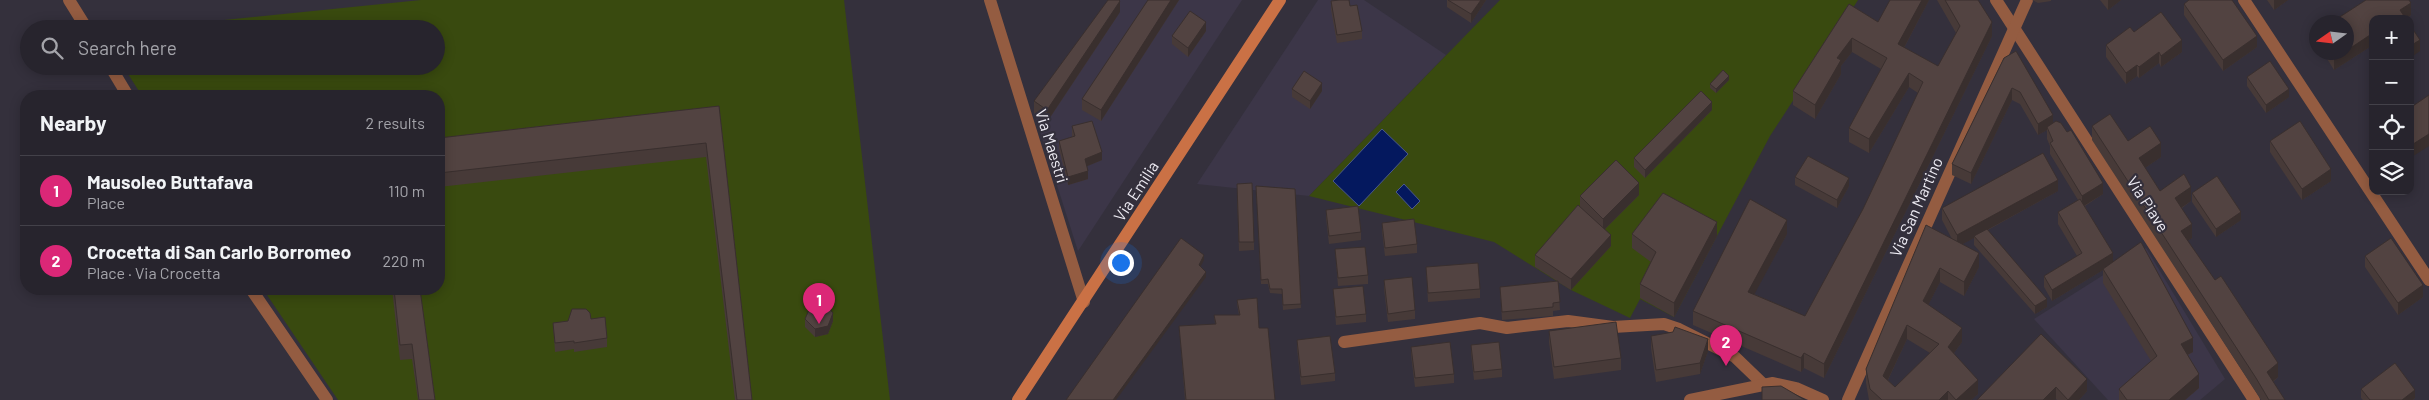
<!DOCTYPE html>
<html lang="en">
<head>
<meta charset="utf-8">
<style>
	:root { --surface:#27242d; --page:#2f2c35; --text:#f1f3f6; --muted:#a4a4aa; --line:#434149; --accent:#db2777 }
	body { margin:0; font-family:Barlow,sans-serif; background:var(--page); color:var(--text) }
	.controls { position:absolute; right:15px; top:15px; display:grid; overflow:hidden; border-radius:10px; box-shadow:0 2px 12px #0003 }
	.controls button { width:45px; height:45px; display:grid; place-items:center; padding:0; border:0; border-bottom:1px solid var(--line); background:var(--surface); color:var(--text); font:25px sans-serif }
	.compass { position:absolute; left:2309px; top:15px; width:45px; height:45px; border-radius:50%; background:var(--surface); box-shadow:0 2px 12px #0003; rotate:256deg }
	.you { position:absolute; left:1120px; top:262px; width:18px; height:18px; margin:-12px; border:4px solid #fff; border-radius:50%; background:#1a73e8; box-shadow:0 0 0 8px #1a73e833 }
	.badge { display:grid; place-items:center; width:32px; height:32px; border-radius:50%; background:var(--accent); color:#fff; font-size:16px; font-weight:700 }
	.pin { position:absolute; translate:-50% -41px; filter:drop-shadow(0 1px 2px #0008) }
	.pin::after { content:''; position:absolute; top:26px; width:18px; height:15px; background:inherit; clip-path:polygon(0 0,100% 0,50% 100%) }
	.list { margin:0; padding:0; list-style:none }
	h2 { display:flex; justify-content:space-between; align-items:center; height:65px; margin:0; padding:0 20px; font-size:21px }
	h2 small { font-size:16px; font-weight:400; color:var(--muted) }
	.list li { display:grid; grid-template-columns:32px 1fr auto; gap:15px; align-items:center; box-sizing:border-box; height:70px; padding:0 20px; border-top:1px solid var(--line) }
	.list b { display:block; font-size:19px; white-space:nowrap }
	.list p { margin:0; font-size:16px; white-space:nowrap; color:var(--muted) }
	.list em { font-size:16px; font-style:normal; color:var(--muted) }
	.icon { flex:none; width:28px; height:28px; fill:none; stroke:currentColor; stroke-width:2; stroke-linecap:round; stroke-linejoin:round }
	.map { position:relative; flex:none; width:2429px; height:400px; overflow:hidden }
	.search { position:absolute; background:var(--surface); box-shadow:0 2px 12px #0003; left:20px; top:20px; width:425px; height:55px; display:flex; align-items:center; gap:12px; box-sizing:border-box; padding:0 18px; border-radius:28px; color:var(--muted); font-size:19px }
	.panel { position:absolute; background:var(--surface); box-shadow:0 2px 12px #0003; left:20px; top:90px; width:425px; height:205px; border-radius:20px }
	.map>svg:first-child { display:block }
	.built { fill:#3c3648 }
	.green { fill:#394a0f }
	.water { fill:#04185e; stroke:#4a588b }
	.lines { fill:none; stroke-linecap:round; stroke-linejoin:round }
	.street { stroke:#945c41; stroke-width:12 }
	.secondary { stroke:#ca7145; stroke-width:12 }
	.wall { fill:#473a38; fill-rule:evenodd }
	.shaded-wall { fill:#392f2e }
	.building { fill:#524341; stroke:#392f2e; fill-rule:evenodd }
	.labels { text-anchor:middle; stroke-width:4.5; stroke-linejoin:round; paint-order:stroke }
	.street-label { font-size:16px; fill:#eeecf4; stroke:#34303c }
</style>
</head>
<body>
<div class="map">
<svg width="2429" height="400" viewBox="0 0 2429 400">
	<rect width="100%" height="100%" fill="#34303c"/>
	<g class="built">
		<polygon points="1116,0 1242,0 1078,251 1034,113"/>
		<polygon points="1318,0 1364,0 1446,55 1309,196 1197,184"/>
		<polygon points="2146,248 2225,379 2200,400 2108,400 2034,319"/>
	</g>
	<g class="green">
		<polygon points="421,0 844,0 890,400 338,400 263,289 439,289 439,96 142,96 123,66 436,66 436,29 135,29"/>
		<polygon points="1500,0 1858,0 1770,136 1674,317 1640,299 1630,318 1571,290 1494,242 1309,196"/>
	</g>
	<g class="water">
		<polygon points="1382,129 1408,154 1359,206 1333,181"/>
		<polygon points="1404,184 1420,201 1412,209 1396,192"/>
	</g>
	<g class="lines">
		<g class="street">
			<polyline points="69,0 87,29"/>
			<polyline points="990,0 1084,302"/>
			<polyline points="1996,0 2254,400"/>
			<polyline points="2244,0 2429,280"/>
			<polyline points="110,66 128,96"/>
			<polyline points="251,289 327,400"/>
			<polyline points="1344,342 1480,323 1507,328 1568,321 1613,327 1664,324 1679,329 1735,357 1762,383"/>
			<polyline points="1690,400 1773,383 1796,388 1823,400"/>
			<polyline points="1848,400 2027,0"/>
		</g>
		<polyline class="secondary" points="1018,400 1280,0"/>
	</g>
	<g class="wall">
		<polygon points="1148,0 1179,0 1101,121 1082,110 1082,99"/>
		<polygon points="1447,0 1486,0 1471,23 1447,7"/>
		<polygon points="1929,0 1904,48 1938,66 1956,33 1937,0 1978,0 1992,36 1824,378 1804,368 1801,372 1693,325 1693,311 1787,234 1754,294 1805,316 1863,209 1918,93 1909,87 1869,153 1849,142 1849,128 1881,69 1852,52 1841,66 1841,74 1815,119 1793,105 1793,91 1849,4 1878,22"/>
		<polygon points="2032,0 2051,0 2051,1 2038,3"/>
		<polygon points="2100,0 2121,0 2108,10"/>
		<polygon points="2267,0 2288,0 2274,10"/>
		<polygon points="2366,0 2409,0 2411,3 2411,15 2406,19 2373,19 2373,45 2334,70 2323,52 2346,52 2346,22 2332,22"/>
		<polygon points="1331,1 1362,31 1362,39 1337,43 1331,10"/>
		<polygon points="2184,4 2257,47 2223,71 2184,15"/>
		<polygon points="1120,12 1047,122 1034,113 1034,101"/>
		<polygon points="1206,31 1188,57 1172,44 1172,36"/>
		<polygon points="2134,32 2182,52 2161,67 2159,63 2139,78 2137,76 2126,84 2106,57 2106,45"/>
		<polygon points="2004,58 2053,123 2103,194 2085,206 2113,262 2193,352 2188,355 2199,388 2185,400 2119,400 2119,389 2151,361 2103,283 2103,270 2052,301 2044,287 2044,276 2077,256 2058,224 2058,212 2078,200 2050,154 2050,146 2047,139 2047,130 2038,135 2020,104 2012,100 1971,184 1952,175 1952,164"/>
		<polygon points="2247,77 2289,97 2266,113 2247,86"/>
		<polygon points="1729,80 1716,93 1710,88 1710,84"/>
		<polygon points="1292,89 1322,91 1310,109 1292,97"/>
		<polygon points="719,106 752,400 735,400 706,157 439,187 439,138"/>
		<polygon points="1712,110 1645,178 1634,167 1634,158"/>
		<polygon points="1072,126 1102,160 1087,166 1088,179 1068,185 1059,149 1059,141 1072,137"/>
		<polygon points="2092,126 2161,157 2145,168 2160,191 2191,201 2182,208 2192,238 2187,241 2278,377 2273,382 2285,400 2261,400 2092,140"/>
		<polygon points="2270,141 2331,181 2302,200 2270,152"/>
		<polygon points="1795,177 1849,186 1837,208 1795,185"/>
		<polygon points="1256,186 1295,189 1301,308 1283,310 1282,294 1270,293 1268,284 1261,284"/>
		<path d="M2058,191L1988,230L2047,307L2035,314L1974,245V238L1962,244L1979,267L1964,296L1940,282L1928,305L1962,342L1954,353L1978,394L1971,400H1869L1866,383V369L1952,239L1942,220V208ZM1907,339L1930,353L1895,387L1888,380Z"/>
		<polygon points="1237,192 1254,242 1254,250 1239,251"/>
		<polygon points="2192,193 2241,220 2216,237 2192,202"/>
		<polygon points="1639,195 1605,229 1611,246 1571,290 1558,282 1560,310 1553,311 1553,316 1502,320 1500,287 1557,281 1535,267 1535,255 1580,207 1580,196"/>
		<polygon points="1326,210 1361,232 1361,240 1329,244 1326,218"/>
		<polygon points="1382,223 1417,244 1417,253 1385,256 1382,231"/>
		<polygon points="1632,234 1717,236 1674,317 1640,298 1640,284 1651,262 1632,248"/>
		<polygon points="1335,249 1368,275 1368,284 1338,286"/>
		<polygon points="2365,256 2423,297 2398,315 2365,267"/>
		<polygon points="1426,267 1480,289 1480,298 1428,302"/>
		<polygon points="1384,280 1415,310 1415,319 1388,322 1384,289"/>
		<polygon points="392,289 420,289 435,400 418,400 412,359 400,360"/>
		<polygon points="1333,289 1366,314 1366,322 1336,325"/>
		<polygon points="1237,300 1259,328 1275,400 1185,400 1179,326 1215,324 1214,315 1239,315 1237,304"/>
		<polygon points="591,319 607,338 607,347 574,352 574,349 555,352 553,323"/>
		<polygon points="805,319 833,321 828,334 815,337 805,327"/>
		<polygon points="1549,331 1621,358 1621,370 1554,379 1549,342"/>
		<polygon points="2041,334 2087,391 2079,400 2057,400 2056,399"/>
		<polygon points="1651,336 1708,351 1700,374 1656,382 1651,348"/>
		<polygon points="1297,340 1335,373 1335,381 1301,385 1297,348"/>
		<polygon points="1471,345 1502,369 1502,377 1474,380 1471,353"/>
		<polygon points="1411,347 1454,374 1454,383 1415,387 1411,355"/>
		<polygon points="2361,389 2415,398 2413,400 2363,400 2361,398"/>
	</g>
	<g class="shaded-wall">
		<polygon points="1171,0 1179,0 1101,121 1101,110"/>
		<polygon points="1481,0 1486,0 1471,23 1471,14"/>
		<polygon points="1922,0 1929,0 1898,59 1898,44"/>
		<polygon points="2108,0 2121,0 2108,10"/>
		<polygon points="2274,0 2288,0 2274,10"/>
		<polygon points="1120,1 1120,12 1047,122 1047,110"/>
		<polygon points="2411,3 2411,15 2405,19 2400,10"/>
		<polygon points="1206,22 1206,31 1188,57 1188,48"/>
		<polygon points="1992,22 1992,36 1824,378 1824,364"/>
		<polygon points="2373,33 2373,45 2334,70 2334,59 2344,52 2346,52 2346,51"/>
		<polygon points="2257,36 2257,47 2223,71 2223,60"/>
		<polygon points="1852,38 1852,52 1841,66 1841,74 1815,119 1815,105 1837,58"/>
		<polygon points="2182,40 2182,52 2161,67 2161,56"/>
		<polygon points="2420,40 2420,51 2410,58 2410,46"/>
		<polygon points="2159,52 2159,63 2139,78 2139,67"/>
		<polygon points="2137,65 2137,76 2126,84 2126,73"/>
		<polygon points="1909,73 1909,87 1869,153 1869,139"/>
		<polygon points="1729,76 1729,80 1716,93 1716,89"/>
		<polygon points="1322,83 1322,91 1310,109 1310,101"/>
		<polygon points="2012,88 2012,100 1971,184 1971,173"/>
		<polygon points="2289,89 2289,97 2266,113 2266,105"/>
		<polygon points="1712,102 1712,110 1645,178 1645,170"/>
		<polygon points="2053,115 2053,126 2047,127 2047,130 2038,135 2038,124"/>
		<polygon points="2429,134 2429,146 2410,158 2410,146"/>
		<polygon points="2161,143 2161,157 2139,172 2139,158"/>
		<polygon points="1102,152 1102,160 1085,167 1085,159"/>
		<polygon points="2331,169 2331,181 2302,200 2302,189"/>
		<polygon points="1088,171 1088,179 1068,185 1068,177"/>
		<polygon points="1849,178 1849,186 1837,208 1837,200"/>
		<polygon points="2058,180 2058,191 1974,237 1974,236 1974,238 1957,247 1957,235"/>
		<polygon points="1639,183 1639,195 1603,231 1603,219"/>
		<polygon points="2103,183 2103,194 2082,207 2082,196"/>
		<polygon points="2191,187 2191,201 2175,212 2175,198"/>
		<polygon points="2241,212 2241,220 2216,237 2216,229"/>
		<polygon points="1787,220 1787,234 1748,306 1748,292"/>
		<polygon points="1717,222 1717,236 1674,317 1674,303"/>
		<polygon points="2192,224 2192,238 2181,245 2181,231"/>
		<polygon points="1611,235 1611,246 1571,290 1571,279"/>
		<polygon points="1979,253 1979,267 1964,296 1964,282"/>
		<polygon points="2113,253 2113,265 2103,269 2103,270 2052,301 2052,290"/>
		<polygon points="1204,255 1204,260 1199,270 1199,265"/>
		<polygon points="1940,268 1940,282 1923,315 1923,301"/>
		<polygon points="1206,272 1206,277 1116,400 1113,400"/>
		<polygon points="2423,285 2423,297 2398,315 2398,303"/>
		<polygon points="2047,299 2047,307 2035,314 2035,306"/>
		<polygon points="833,313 833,321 828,334 815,337 815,329"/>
		<polygon points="1907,325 1907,339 1883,390 1883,376"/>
		<polygon points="1962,328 1962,342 1948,361 1948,347"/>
		<polygon points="2193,338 2193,352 2181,358 2181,344"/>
		<polygon points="1708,339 1708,351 1700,374 1700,363"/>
		<polygon points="1804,353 1804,368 1801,372 1801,358"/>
		<polygon points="2278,363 2278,377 2267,386 2267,372"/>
		<polygon points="2199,374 2199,388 2185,400 2169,400"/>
		<polygon points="2087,379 2087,391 2079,400 2068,400"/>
		<polygon points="1978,380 1978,394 1971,400 1956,400"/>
		<polygon points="2056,387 2056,399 2055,400 2043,400"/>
		<polygon points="2415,390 2415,398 2413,400 2402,400"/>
		<polygon points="1948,391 1948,400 1939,400"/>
	</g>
	<g class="building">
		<polygon points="1108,0 1119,0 1120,1 1047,110 1034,101"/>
		<polygon points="1148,0 1171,0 1101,110 1082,99"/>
		<polygon points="1339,0 1349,0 1350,6 1357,5 1362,31 1337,35 1331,1"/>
		<polygon points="1448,0 1481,0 1471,14"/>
		<polygon points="1890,0 1922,0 1898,44 1938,66 1960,26 1945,0 1978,0 1992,22 1824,364 1804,353 1801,358 1693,311 1750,199 1787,220 1748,292 1805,316 1863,209 1923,82 1909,73 1869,139 1849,128 1887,58 1852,38 1837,58 1841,60 1815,105 1793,91 1849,4 1878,22"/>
		<polygon points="2189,0 2232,0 2257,36 2223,60 2184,4"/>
		<polygon points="2366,0 2409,0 2411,3 2400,10 2406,19 2373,19 2373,33 2346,51 2346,22 2332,22"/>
		<polygon points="1190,11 1206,22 1188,48 1172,36"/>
		<polygon points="2161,12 2182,40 2161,56 2159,52 2139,67 2137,65 2126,73 2106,45 2130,27 2134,32"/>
		<polygon points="2410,25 2420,40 2410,46"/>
		<polygon points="2016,51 2053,115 2038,124 2020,92 2012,88 1971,173 1952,164 2004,58"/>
		<polygon points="2330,52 2344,52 2334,59"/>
		<polygon points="2270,61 2289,89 2266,105 2247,77"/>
		<polygon points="1723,70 1729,76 1716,89 1710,84"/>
		<polygon points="1304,71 1322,83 1310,101 1292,89"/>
		<polygon points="1701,91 1712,102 1645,170 1634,158"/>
		<polygon points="2429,95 2429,134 2410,146 2410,108"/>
		<polygon points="719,106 752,400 737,400 706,143 439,173 439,138"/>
		<polygon points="2110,114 2128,141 2150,126 2161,143 2139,158 2160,191 2184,174 2191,187 2175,198 2192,224 2181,231 2215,280 2221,276 2278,363 2267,372 2285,400 2269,400 2256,378 2092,126"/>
		<polygon points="1092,121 1102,152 1085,159 1088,171 1068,177 1059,141 1075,136 1072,126"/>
		<polygon points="2056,121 2061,123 2067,132 2071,130 2103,183 2082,196 2050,143 2053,141 2047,127"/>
		<polygon points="2300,121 2331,169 2302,189 2270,141"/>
		<polygon points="2043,153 2058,180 1957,235 1942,208"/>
		<polygon points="1808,156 1849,178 1837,200 1795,177"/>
		<polygon points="1616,160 1639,183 1603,219 1580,196"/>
		<polygon points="2217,176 2241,212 2216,229 2192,193"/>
		<polygon points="1252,183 1254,242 1239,242 1237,184"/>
		<polygon points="1256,186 1295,189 1301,304 1283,305 1282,289 1270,289 1268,279 1261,280"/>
		<polygon points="1663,193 1717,222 1674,303 1640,284 1656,252 1632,234"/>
		<polygon points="2080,199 2113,253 2052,290 2044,276 2082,253 2058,212"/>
		<polygon points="1578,205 1611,235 1571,279 1535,255"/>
		<polygon points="1358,206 1361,232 1329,236 1326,210"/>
		<polygon points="1414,219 1417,244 1385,248 1382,223"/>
		<path d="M1926,225L1979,253L1964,282L1940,268L1923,301L1962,328L1948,347L1978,380L1956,400L1948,391L1939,400H1882L1870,389L1866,369ZM1907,325L1939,344L1895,387L1883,376Z"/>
		<polygon points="1987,229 2047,299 2035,306 1974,236"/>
		<polygon points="1181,238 1204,255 1199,265 1206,272 1113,400 1066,400"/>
		<polygon points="2391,238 2423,285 2398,303 2365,256"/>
		<polygon points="2141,242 2193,338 2181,344 2199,374 2169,400 2127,400 2119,389 2157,356 2103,269"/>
		<polygon points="1365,247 1368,275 1338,278 1335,249"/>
		<polygon points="1478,263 1480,289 1428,293 1426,267"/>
		<polygon points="1412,277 1415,310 1388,314 1384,280"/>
		<polygon points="1558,281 1560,302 1553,303 1553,307 1502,312 1500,287"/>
		<polygon points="1363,286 1366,314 1336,317 1333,289"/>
		<polygon points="394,289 420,289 435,400 419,400 412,344 400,345"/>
		<polygon points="1257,298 1259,328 1268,328 1275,400 1186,400 1179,326 1216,324 1214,315 1240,315 1237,300"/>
		<polygon points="824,302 833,313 828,326 815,329 805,319 811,305"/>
		<polygon points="572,309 586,309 590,313 591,319 605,317 607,338 574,343 574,341 555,343 553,323 568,321"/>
		<polygon points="1616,322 1621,358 1554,367 1549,331"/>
		<polygon points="1675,327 1708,339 1700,363 1656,370 1651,336 1673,332"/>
		<polygon points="2041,334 2087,379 2068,400 2056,387 2043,400 1977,400"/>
		<polygon points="1330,336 1335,373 1301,377 1297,340"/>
		<polygon points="1450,342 1454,374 1415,378 1411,347"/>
		<polygon points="1499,342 1502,369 1474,372 1471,345"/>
		<polygon points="2395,363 2415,390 2402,400 2370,400 2361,389"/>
		<polygon points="1781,386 1805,400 1762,400 1762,387"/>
	</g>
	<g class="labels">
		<g class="street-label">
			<text transform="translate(1052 146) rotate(73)" y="6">Via Maestri</text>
			<text transform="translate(1136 191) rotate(-57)" y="6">Via Emilia</text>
			<text transform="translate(2148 204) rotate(57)" y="6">Via Piave</text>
			<text transform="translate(1916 207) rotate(-66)" y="6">Via San Martino</text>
		</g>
	</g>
</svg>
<div class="controls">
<button>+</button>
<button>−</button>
<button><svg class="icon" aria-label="locate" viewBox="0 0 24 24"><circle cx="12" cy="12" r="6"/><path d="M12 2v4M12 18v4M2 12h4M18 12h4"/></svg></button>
<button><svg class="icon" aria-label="layers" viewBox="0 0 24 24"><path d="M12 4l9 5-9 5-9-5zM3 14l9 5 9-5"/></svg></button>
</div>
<svg class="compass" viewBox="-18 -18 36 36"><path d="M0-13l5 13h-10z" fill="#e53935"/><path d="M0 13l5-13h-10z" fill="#a4a4aa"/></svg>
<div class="you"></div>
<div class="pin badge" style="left:819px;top:324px">1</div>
<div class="pin badge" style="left:1726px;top:366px">2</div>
<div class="search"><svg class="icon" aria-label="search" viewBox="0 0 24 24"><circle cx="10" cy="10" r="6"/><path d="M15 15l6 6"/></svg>Search here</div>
<section class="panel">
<h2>Nearby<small>2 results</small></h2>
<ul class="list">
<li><span class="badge">1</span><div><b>Mausoleo Buttafava</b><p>Place</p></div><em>110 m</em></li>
<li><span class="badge">2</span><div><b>Crocetta di San Carlo Borromeo</b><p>Place · Via Crocetta</p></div><em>220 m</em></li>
</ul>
</section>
</div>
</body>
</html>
